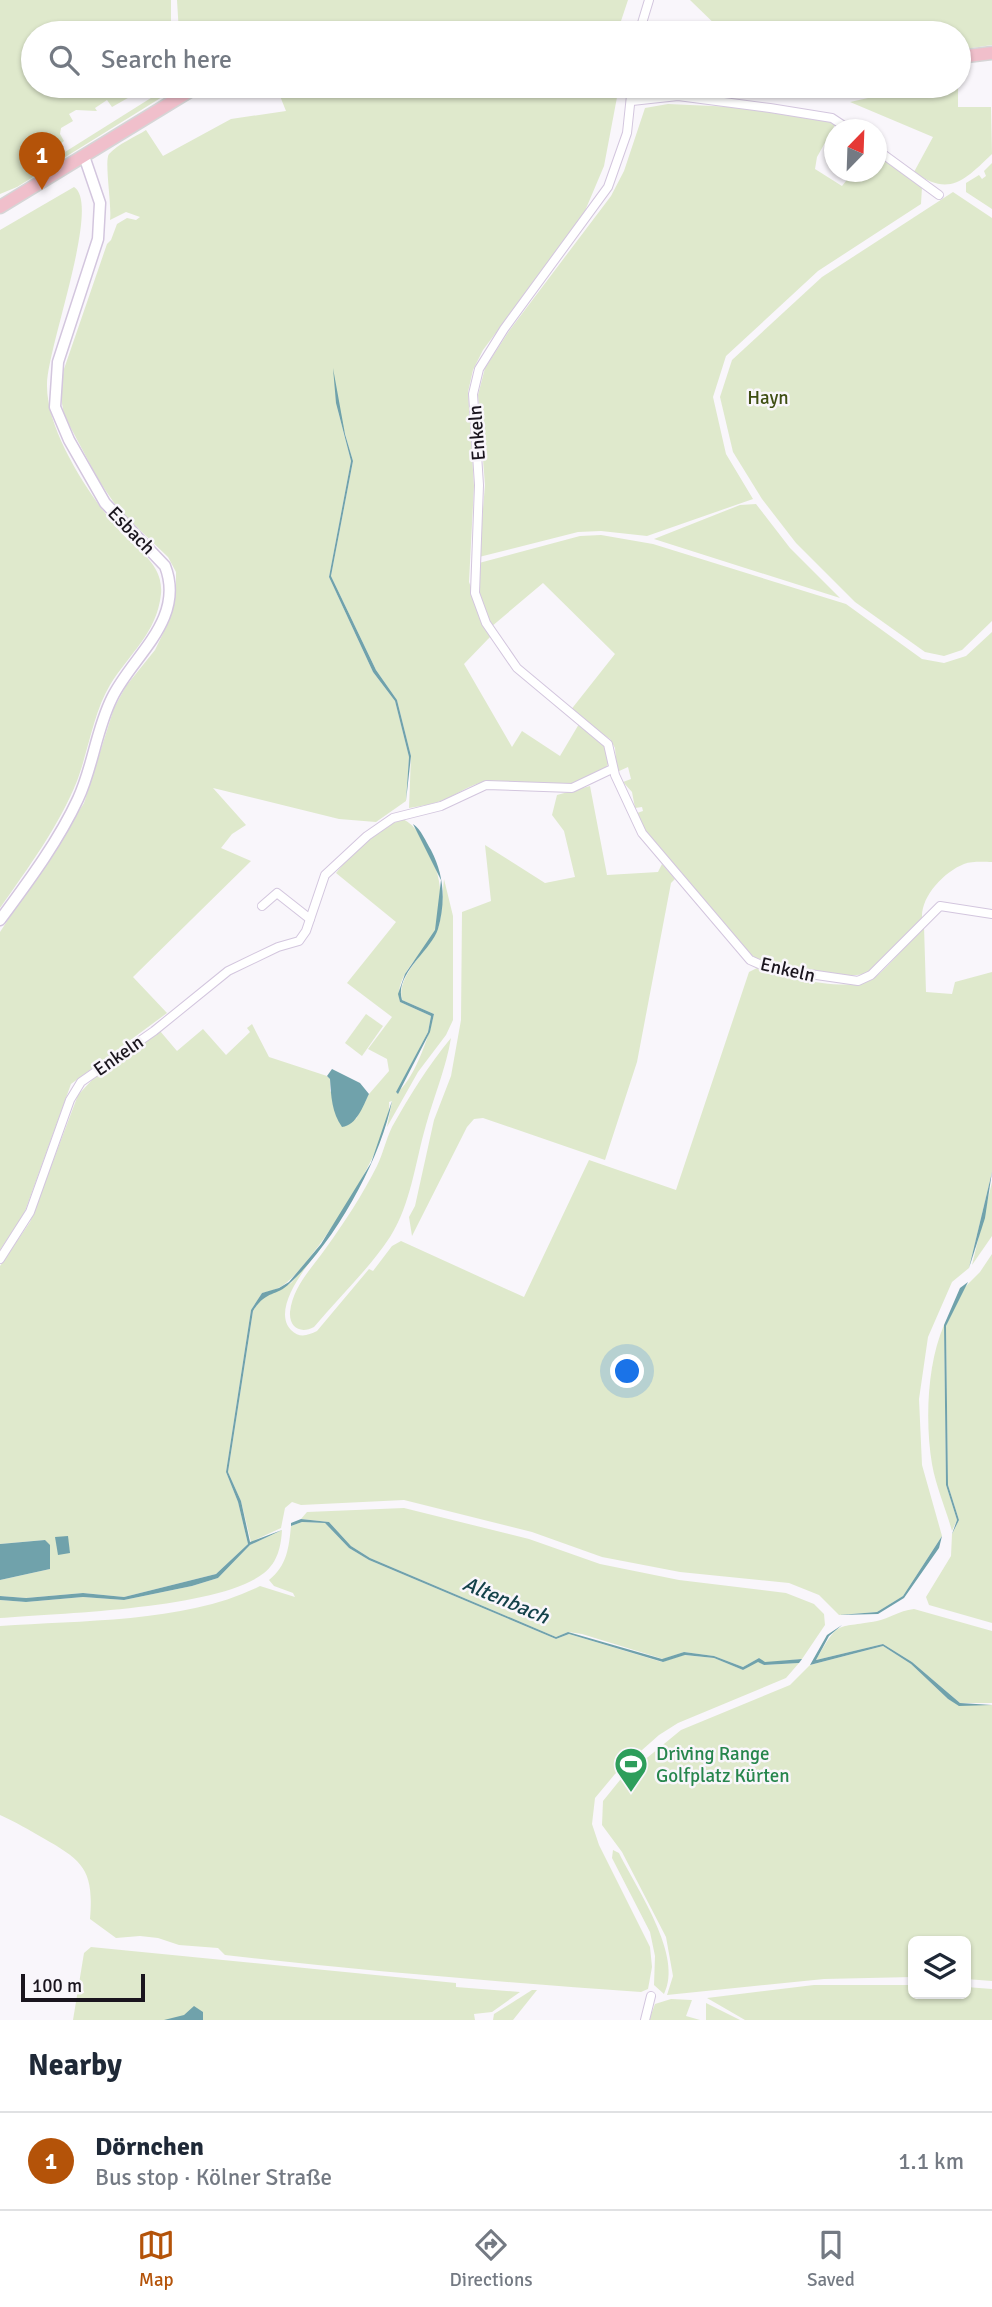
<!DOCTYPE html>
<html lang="en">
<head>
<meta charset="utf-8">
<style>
	:root { --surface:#fff; --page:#f6f6f7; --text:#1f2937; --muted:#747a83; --line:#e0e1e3; --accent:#b45309 }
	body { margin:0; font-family:Signika,sans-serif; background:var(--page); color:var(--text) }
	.controls { position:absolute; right:21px; bottom:21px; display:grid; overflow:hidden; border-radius:10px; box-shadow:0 2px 5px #0004 }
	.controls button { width:63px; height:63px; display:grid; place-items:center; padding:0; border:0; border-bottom:2px solid var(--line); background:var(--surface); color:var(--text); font:35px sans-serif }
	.compass { position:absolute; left:824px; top:119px; width:63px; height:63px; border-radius:50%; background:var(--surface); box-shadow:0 2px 5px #0004; rotate:23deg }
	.scale { position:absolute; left:21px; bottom:18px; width:124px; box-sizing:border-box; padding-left:7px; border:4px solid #1a151e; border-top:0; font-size:19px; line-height:24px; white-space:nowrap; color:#1a151e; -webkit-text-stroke:5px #f9f6fb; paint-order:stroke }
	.you { position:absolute; left:628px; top:1372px; width:24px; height:24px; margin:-18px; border:5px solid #fff; border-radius:50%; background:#1a73e8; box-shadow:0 0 0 10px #1a73e833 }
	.badge { display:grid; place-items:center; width:46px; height:46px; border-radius:50%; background:var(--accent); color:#fff; font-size:23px; font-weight:700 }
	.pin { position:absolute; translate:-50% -58px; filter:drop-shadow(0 2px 4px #0008) }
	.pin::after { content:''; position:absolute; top:37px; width:24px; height:21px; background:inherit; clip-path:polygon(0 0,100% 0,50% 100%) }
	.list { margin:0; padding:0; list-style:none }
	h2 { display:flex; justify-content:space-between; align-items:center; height:91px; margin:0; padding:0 28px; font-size:30px }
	h2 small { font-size:23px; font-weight:400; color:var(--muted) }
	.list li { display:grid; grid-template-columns:46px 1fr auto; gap:21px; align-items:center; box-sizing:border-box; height:98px; padding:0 28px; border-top:2px solid var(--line) }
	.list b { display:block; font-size:26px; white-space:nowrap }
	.list p { margin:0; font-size:23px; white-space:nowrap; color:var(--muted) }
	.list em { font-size:23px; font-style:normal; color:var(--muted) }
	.icon { flex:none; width:38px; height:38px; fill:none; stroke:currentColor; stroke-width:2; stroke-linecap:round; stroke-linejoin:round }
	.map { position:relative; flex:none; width:992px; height:2020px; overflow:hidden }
	.search { position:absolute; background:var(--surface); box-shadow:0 2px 5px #0004; left:21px; right:21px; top:21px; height:77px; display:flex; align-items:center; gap:18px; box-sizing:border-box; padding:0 24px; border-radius:38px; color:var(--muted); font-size:26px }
	.sheet { height:189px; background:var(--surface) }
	nav { display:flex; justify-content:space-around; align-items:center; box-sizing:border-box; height:98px; border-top:2px solid var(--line); background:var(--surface); font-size:19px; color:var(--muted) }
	nav a { display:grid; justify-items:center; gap:4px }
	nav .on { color:var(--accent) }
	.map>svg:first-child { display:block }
	.green { fill:#dfe9cc }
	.water { fill:#70a2ab }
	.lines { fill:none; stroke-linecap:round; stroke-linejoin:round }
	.street-casing { stroke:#d3c6de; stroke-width:10 }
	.secondary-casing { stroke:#d3c6de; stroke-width:13 }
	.primary-casing { stroke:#d6d5d6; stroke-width:15 }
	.street { stroke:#fff; stroke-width:8 }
	.secondary { stroke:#fff; stroke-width:10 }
	.primary { stroke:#f0bfcb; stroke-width:12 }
	.labels { text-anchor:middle; stroke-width:5; stroke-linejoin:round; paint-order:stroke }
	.park-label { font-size:19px; fill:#3f4f14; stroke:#f9f6fb }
	.street-label { font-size:19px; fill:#1a151e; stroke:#f9f6fb }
	.leisure-label { font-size:19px; fill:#27864d; stroke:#f9f6fb; text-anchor:start }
	.water-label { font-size:21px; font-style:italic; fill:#14424a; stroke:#f9f6fb }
</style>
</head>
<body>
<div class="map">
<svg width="992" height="2020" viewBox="0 0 992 2020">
	<rect width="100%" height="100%" fill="#f9f6fb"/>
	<g class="green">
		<polygon points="0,0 171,0 171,33 33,33 33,86 149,86 112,107 107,100 95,108 97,111 76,110 69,114 73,121 61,128 60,134 64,141 60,144 65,152 170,86 175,89 17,187 0,194"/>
		<polygon points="177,0 628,0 621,21 637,26 635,33 508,33 460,25 412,22 346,26 307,33 179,33"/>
		<polygon points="690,0 992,0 992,45 959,50 959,33 724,33"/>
		<path d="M276,86H609L618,92L604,166L582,218L483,350L473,370L468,392L474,486L469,582L490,637L464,664L512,747L522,731L560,756L579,724L604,744L609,762C592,799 521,778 491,781C474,782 461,792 446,799C434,804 421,806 409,808L411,756L397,700L376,670L331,576L353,461L336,403L351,461L329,577L373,672L395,701L409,757L406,801L376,822L339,819L213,788L246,825L232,834L221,848L251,861L133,977L167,1013L71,1084L24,1214L0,1250V932L84,803L114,708L126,686L155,650L169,621L176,590V572L168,557L119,510L99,481L64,415L60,392L64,369L107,244L111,240L117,224L127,218L136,220L140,217L126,212L110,220C112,206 104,160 109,154C118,144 135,137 146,130L163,156L231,119L286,111Z"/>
		<path d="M922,86H958V107H991L992,154C964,181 949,197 914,172L933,137L850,102Z"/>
		<polygon points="668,104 735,107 836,123 817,157 815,169 842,186 853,172 876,172 877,153 922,187 921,204 818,271 726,356 713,397 726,454 753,499 647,536 601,531 578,532 479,557 485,485 478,395 485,368 509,331 611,196 624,171 645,108"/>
		<polygon points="992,163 992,209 966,192 966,183 979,175 982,179 986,176 984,171"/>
		<path d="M74,187C102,204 46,350 47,386C47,430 86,490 113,523C131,548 164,560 161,594C157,633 129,654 110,685C94,711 88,752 77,781C59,826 28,868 0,908V230Z"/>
		<polygon points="953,192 992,218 992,621 962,650 944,656 925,652 855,602 796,543 762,499 733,452 720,397 732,360 822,277"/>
		<polygon points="756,504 790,548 840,598 654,539 740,505"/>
		<path d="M601,535L653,544L846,604L922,659L944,663L966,656L992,632V862C984,862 972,861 964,864C944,872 921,896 922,918C905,935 887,959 868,972C851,982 774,968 757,959C752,956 748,952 744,948L645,831L637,813L643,811L642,807L635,808L632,792L623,782L631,779L628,767L617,772L615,748L610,739L570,711L615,654L543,583L491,627L478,594L479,563L580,536Z"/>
		<polygon points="590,786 607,875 658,872 662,864 675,879 671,883 637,1062 605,1160 483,1118 474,1119 467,1127 412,1236 409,1217 415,1206 434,1120 451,1076 461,1020 462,912 491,901 485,845 545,883 575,877 564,831 552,815 557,795"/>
		<path d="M403,819C417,826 421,839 429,852C441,874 445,906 435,931C425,953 393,975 400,1002L431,1016L428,1032L396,1093C413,1083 430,1034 434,1014L402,1000C396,977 426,952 436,933C443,919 442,895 444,879L453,916V1020L446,1035L418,1072L387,1127L392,1101L389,1102C393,1141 317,1258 286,1283C279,1289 271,1291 262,1293L251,1310L226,1472L238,1502L248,1544L216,1574L124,1597L83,1593L26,1598L0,1596V1580L50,1569L45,1540L0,1544V1266L30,1222L78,1095L92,1080L160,1031L177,1051L203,1029L226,1055L250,1032L247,1028L252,1024L269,1057L327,1076L330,1079V1091L356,1119L369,1094L389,1071L387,1059L368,1049L392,1017L347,983L396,922L336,873C353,852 376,829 403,819Z"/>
		<path d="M924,926L926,992L952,994L955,982L992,972V1172L969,1268L952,1282L928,1337L919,1399L922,1465L942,1536L903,1596L877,1612L839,1615L819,1595L789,1583L680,1572L602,1557L532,1532L404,1500L301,1505L292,1502L285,1508L281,1528L251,1542L241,1501L228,1472L253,1311L263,1296L291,1283L323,1245C310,1262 270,1308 291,1330C300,1339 308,1335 317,1331L369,1269L373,1271L392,1246L401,1241L524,1297L589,1160L676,1190L749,972L757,968C780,977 853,994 874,978C892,964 908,942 924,926Z"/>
		<polygon points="366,1014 383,1026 362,1056 345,1043"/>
		<path d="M451,1038C446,1068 434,1096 426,1125C415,1163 411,1204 390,1237C369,1269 339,1297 314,1327C301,1334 289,1328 290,1312C293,1286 312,1268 326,1248C344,1223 363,1194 377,1166C383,1154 386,1139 392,1127C410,1095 428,1066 451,1038Z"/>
		<polygon points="992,1182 992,1236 972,1265"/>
		<polygon points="992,1254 992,1623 929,1605 926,1597 951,1556 952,1534 959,1520 948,1485 946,1326 962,1290 980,1272"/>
		<path d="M944,1325L946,1485L957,1520L952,1531C946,1509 936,1487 932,1464C925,1422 927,1364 944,1325Z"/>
		<polygon points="404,1508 529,1539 600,1564 679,1580 786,1593 814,1604 824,1614 825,1625 802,1659 764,1663 759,1658 743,1667 714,1656 684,1652 663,1659 582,1634 568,1632 556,1637 370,1558 351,1546 329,1522 301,1519 307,1512"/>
		<path d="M302,1522L325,1523L349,1548L369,1560L556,1639L569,1634L662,1662L684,1655L714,1658L743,1670L758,1661L764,1665L799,1663L786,1678L678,1723L659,1735L615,1774L595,1798L592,1824L599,1845L650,1947L652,1967L648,1989L641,1992C502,1982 363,1971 225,1955L218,1948L179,1945L158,1938L140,1936L116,1938L90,1919C94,1871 84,1861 43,1838C29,1830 16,1822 0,1815V1626C81,1620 187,1623 260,1586L295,1597L293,1593L274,1586L269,1580C287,1566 289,1547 291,1526Z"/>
		<path d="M282,1530C281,1546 278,1562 264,1573C219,1609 60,1613 0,1618V1600L26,1602L83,1597L124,1600L192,1586L218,1578L250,1545Z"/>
		<path d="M914,1609L992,1631V1703H960L912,1662L883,1644L816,1660C840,1619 834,1629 877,1621C890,1618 898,1611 914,1609Z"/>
		<polygon points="883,1646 911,1664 948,1699 959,1705 992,1705 992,1981 966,1979 966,1941 913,1941 913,1977 824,1979 667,1995 673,1976 666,1937 622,1852 602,1825 603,1801 620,1780 681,1730 790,1685 810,1665"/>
		<path d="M613,1850L619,1853C636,1888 684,1956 664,1994L654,1985L655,1956L650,1932L612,1858Z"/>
		<polygon points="91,1947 456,1983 456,1987 520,1992 492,2012 474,2014 475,2020 73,2020 84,1953"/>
		<polygon points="814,1985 913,1985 913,1994 966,1994 966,1987 992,1989 992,2020 745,2020 707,1998"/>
		<polygon points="532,1990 537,1990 513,2020 493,2020 494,2014"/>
		<polygon points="671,1999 692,2000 686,2016 700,2020 649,2020 655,2004"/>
		<polygon points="706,2003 740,2020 706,2020"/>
	</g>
	<g class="water">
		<polygon points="333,368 345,434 353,461 331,576 376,670 397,700 411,756 406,801 409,757 395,701 373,672 329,577 351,461 336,403"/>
		<path d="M413,824C421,829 426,842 431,850C444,875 446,901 438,929C431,951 394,974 402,1000L434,1014L430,1032L398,1094L396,1092L428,1032L431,1016L400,1002L398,994L405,974L435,930L441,880Z"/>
		<path d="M332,1069L360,1083L369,1094C363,1106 357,1125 342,1127C332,1113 331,1096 330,1079L327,1076Z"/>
		<path d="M392,1101C381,1159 335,1242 290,1283C275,1298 267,1289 253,1311L228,1472L241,1501L250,1542L282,1530L250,1545L218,1578L192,1586L124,1600L83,1597L26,1602L0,1600V1596L26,1598L83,1593L124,1597L216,1574L248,1544L238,1502L226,1472L251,1310L262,1293L279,1288L289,1282L321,1244L371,1163Z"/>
		<polygon points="992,1172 985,1218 969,1268"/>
		<polygon points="968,1282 946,1326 948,1485 959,1520 952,1534 957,1520 946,1485 944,1325 960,1288"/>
		<polygon points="301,1519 329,1522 351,1546 370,1558 556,1637 568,1632 662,1659 684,1652 714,1656 743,1667 759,1658 765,1662 802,1659 799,1663 764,1665 758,1662 743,1670 714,1658 685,1655 663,1662 569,1634 556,1639 369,1560 349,1548 325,1523 302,1522 291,1526 291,1523"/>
		<polygon points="68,1536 70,1553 58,1555 55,1537"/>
		<polygon points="942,1536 939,1548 904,1598 878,1614 839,1615 877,1612 903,1596"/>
		<polygon points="45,1540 50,1545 50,1569 0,1580 0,1544"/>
		<polygon points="842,1625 829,1636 816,1660 883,1644 912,1662 960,1703 992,1705 959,1706 948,1699 911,1664 883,1646 810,1665 827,1635"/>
		<polygon points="194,2006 203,2012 203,2020 164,2020 184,2015"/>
	</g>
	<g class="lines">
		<defs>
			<g id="street">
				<polyline points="639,33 649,0"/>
				<polyline points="632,86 627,133 608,187 504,329 479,369 473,394 479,485 475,593 486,623 517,668 608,744 615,775 642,833 750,960 768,968 858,981 871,975 940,906 992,914"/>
				<polyline points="632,101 678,96 770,108 832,118 850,130"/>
				<polyline points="876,149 939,195"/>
				<polyline points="262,906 277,893 310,919"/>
				<polyline points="0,1259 30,1212 70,1100 81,1082 154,1031 228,971 278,947 299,941 306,931 325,875 367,836 393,818 441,806 486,785 572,788 612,769"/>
				<polyline points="645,2020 651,1996"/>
			</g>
			<path id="secondary" d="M0,920C28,882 58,842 78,799C93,767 96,730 112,698C132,656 186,620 165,566L105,503L69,440L55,407L58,362L98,239L100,203L84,156"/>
			<g id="primary">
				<polyline points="356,33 394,30 460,33"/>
				<polyline points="959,57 992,53"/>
				<polyline points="0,207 198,86"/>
			</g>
		</defs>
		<use href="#street" class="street-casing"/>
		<use href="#secondary" class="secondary-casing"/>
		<use href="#primary" class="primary-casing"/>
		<use href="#street" class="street"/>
		<use href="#secondary" class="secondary"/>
		<use href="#primary" class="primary"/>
	</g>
	<defs>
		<symbol id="stadium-pin" viewBox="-11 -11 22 30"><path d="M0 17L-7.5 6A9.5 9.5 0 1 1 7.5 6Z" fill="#2e9e5b" stroke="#f9f6fb"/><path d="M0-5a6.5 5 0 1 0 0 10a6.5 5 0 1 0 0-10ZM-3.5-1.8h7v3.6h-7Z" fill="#fff"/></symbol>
	</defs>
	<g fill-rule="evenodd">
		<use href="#stadium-pin" x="612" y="1745" width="38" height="52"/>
	</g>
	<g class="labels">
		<g class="park-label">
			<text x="768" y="404">Hayn</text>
		</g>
		<g class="street-label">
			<text transform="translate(476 433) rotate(-94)" y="7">Enkeln</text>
			<text transform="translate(132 530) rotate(46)" y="7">Esbach</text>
			<text transform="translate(788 969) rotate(13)" y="7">Enkeln</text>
			<text transform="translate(118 1055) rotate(-35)" y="7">Enkeln</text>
		</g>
		<g class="leisure-label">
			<text x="656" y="1760">Driving Range<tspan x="656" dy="22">Golfplatz Kürten</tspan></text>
		</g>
		<g class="water-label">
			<text transform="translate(506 1600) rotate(23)" y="7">Altenbach</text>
		</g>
	</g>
</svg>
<div class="controls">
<button><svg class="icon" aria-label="layers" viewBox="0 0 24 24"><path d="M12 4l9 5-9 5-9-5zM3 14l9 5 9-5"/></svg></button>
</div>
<svg class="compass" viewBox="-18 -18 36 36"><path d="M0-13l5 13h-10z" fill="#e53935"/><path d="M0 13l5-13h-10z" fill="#747a83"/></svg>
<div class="scale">100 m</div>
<div class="you"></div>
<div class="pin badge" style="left:42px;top:190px">1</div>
<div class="search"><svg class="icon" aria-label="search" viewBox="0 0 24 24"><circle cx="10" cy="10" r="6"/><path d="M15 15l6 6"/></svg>Search here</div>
</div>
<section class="sheet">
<h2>Nearby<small></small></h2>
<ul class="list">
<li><span class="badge">1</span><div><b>Dörnchen</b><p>Bus stop · Kölner Straße</p></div><em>1.1 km</em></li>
</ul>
</section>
<nav>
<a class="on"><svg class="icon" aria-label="map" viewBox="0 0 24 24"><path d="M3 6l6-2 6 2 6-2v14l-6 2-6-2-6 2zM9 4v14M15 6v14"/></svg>Map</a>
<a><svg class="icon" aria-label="directions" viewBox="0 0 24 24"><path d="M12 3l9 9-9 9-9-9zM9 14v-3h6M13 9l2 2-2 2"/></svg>Directions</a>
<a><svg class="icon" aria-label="saved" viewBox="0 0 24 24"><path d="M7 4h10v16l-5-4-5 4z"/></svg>Saved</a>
</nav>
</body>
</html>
